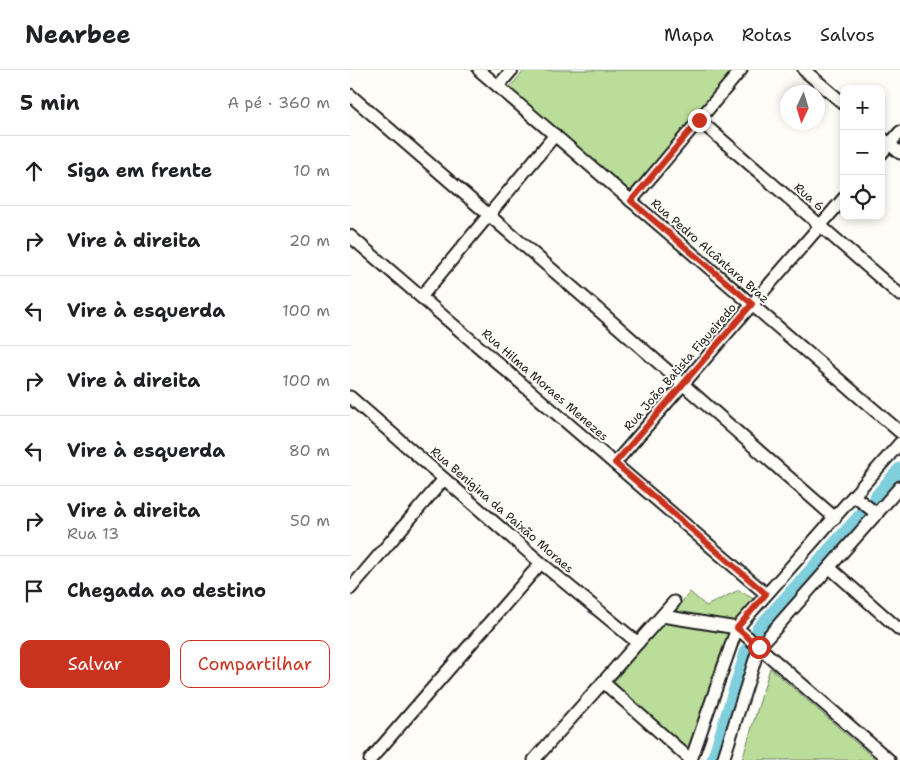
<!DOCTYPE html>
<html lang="pt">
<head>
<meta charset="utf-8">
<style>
	:root { --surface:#fff; --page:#f6f6f6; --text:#202124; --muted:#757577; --line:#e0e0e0; --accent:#c8321e }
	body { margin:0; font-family:"Shantell Sans",sans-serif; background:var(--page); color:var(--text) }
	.controls { position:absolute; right:15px; top:15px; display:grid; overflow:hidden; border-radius:10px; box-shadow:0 2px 8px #0003 }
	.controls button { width:45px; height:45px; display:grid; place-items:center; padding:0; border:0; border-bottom:1px solid var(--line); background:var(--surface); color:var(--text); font:25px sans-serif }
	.compass { position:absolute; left:430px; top:15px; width:45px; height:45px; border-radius:50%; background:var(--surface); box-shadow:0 2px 8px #0003; rotate:184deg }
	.stop { position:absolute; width:15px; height:15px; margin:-11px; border:4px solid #c8321e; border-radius:50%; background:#fff }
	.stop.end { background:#c8321e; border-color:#fff; box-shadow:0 1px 5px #0008 }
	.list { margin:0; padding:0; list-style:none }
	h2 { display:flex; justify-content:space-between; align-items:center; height:65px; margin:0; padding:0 20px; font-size:21px }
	h2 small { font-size:16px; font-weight:400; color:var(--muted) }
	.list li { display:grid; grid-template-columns:32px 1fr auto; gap:15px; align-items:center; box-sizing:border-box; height:70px; padding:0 20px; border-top:1px solid var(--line) }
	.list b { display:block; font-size:19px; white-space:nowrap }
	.list p { margin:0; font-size:16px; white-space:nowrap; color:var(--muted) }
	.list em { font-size:16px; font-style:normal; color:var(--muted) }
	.actions { display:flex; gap:10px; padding:15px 20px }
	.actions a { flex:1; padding:11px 0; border:1px solid var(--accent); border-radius:10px; text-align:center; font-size:18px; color:var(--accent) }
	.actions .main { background:var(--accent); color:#fff }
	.icon { flex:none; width:28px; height:28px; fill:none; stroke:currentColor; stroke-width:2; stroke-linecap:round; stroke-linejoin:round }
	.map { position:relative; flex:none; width:550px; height:690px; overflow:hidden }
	header { display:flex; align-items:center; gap:30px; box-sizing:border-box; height:70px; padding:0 25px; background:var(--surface); border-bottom:1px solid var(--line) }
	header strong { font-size:24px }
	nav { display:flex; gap:28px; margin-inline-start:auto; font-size:18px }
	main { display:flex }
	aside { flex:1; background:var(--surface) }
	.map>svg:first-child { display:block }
	.green { fill:#bade99; stroke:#6b7d5a }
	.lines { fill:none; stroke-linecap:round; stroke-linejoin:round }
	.canal { stroke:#80cfdd; stroke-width:15 }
	.minor-casing { stroke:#1c1c1c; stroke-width:15 }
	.minor { stroke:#fdfcf7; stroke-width:11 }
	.route { stroke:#c8321e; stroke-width:6 }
	.labels { text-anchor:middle; stroke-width:4; stroke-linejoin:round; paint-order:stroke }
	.street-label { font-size:12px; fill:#1c1c1c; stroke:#fdfcf7 }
</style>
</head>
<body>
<header>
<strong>Nearbee</strong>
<nav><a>Mapa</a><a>Rotas</a><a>Salvos</a></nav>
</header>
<main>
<aside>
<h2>5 min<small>A pé · 360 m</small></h2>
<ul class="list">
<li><svg class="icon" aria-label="ahead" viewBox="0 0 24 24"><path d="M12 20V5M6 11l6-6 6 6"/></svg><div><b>Siga em frente</b></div><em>10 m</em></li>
<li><svg class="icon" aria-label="right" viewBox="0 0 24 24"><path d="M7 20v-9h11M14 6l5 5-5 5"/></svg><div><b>Vire à direita</b></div><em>20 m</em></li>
<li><svg class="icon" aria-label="left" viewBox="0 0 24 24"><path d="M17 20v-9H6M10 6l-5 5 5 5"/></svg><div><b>Vire à esquerda</b></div><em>100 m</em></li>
<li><svg class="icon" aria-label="right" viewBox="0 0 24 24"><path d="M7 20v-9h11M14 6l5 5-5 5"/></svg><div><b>Vire à direita</b></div><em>100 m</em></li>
<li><svg class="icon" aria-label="left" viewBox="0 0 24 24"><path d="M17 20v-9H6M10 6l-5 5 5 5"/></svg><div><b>Vire à esquerda</b></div><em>80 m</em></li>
<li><svg class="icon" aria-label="right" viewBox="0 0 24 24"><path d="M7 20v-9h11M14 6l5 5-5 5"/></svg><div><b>Vire à direita</b><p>Rua 13</p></div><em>50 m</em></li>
<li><svg class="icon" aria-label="arrive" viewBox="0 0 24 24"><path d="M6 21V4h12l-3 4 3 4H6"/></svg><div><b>Chegada ao destino</b></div></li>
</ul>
<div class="actions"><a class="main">Salvar</a><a>Compartilhar</a></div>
</aside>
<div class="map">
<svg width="550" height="690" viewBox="0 0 550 690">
	<rect width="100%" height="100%" fill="#fdfcf7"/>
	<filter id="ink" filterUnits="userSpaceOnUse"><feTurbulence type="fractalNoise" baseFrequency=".02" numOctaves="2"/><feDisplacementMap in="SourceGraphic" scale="10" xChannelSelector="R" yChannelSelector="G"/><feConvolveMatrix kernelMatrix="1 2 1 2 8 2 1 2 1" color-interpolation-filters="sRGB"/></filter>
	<g filter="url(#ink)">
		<g class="green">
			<polygon points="175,0 385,0 280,121 159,18"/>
			<polygon points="389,520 405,530 383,556 338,679 262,614 340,522 356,536"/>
			<polygon points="420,598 526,690 392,690"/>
		</g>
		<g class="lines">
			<g class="canal">
				<polyline points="527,427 550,400"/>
				<polyline points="409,559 512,445"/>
				<polyline points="364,690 398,580"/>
			</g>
			<defs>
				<g id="minor">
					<polyline points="129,0 550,362"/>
					<polyline points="454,0 494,34"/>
					<polyline points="148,16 162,0"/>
					<polyline points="0,25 236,229 485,448"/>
					<polyline points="349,50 550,225"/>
					<polyline points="531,67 550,83"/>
					<polyline points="531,84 550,62"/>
					<polyline points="281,131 391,0"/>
					<polyline points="0,166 416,524"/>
					<polyline points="71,227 205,65"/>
					<polyline points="0,327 191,493 288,573"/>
					<polyline points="265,393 494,128"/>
					<polyline points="504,426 527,444"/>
					<polyline points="480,498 550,560"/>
					<polyline points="0,519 94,409"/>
					<polyline points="312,546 387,558"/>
					<polyline points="387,558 539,690"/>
					<polyline points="253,612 341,690"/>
					<polyline points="20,690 191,493"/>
					<polyline points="184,690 324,532"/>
					<polyline points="341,690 387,558 550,373"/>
					<polyline points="373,690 409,577 550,417"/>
				</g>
			</defs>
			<use href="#minor" class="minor-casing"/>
			<use href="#minor" class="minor"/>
		</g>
	</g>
	<g class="lines" filter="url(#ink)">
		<polyline class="route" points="349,50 281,131 402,234 265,393 416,524 387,558 409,577"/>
	</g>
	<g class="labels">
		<g class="street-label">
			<text transform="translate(459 127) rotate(41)" y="4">Rua 6</text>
			<text transform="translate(360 181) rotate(41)" y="4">Rua Pedro Alcântara Braz</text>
			<text transform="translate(330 297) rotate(-49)" y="4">Rua João Batista Figueiredo</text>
			<text transform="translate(195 315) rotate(41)" y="4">Rua Hilma Moraes Menezes</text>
			<text transform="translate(152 440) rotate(41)" y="4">Rua Benigina da Paixão Moraes</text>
		</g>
	</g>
</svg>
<div class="controls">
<button>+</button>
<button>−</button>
<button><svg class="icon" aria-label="locate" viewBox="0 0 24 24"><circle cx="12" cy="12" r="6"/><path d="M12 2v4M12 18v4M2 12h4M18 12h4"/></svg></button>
</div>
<svg class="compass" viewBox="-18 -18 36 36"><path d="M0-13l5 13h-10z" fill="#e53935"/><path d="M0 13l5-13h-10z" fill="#757577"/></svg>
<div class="stop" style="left:409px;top:577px"></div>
<div class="stop end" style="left:349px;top:50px"></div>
</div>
</main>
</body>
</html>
